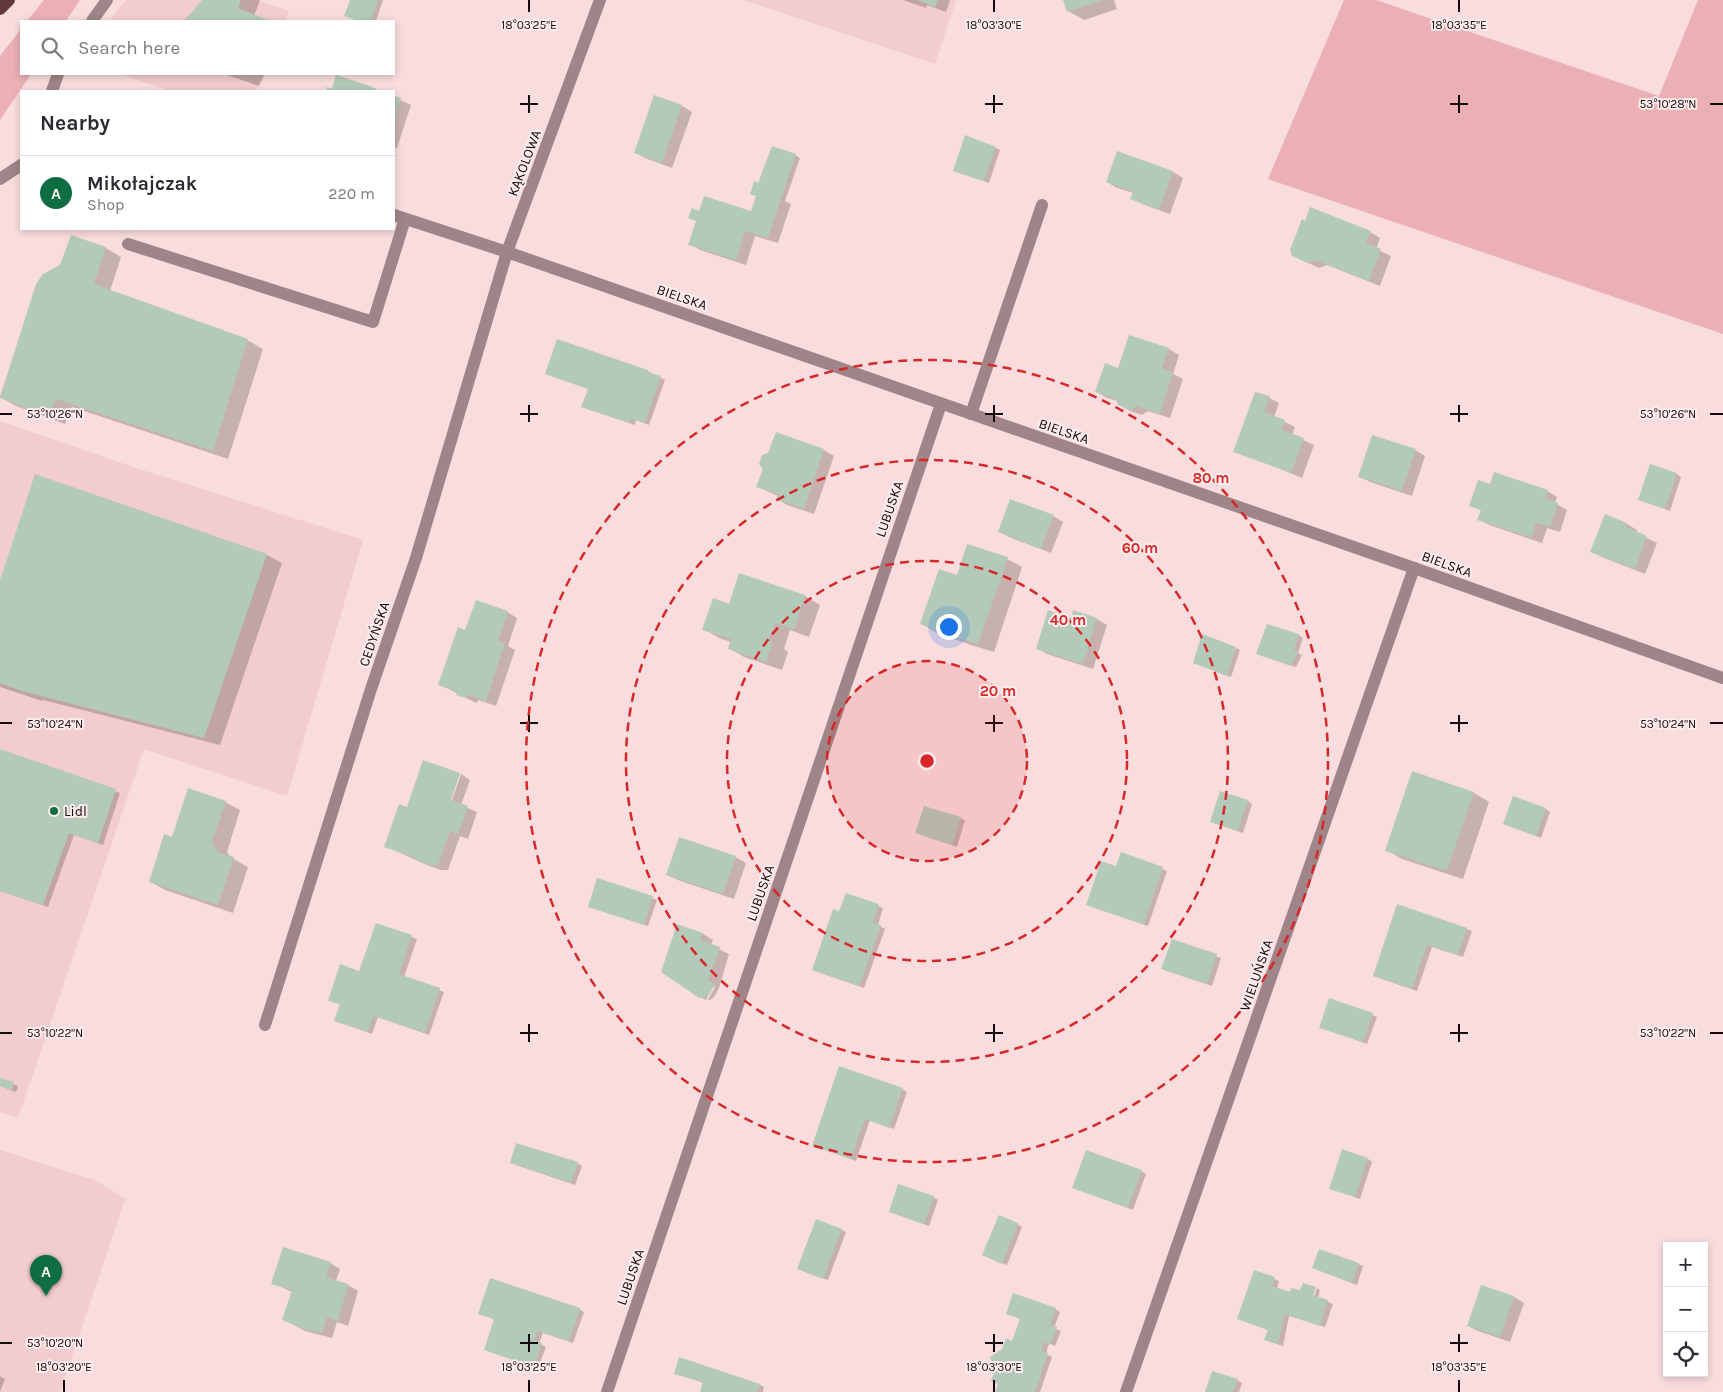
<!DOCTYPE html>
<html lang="en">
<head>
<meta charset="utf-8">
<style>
	:root { --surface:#fff; --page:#f7f7f7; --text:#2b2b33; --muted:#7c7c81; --line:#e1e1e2; --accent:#0e6d42 }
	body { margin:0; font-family:Karla,sans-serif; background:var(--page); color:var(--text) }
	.controls { position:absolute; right:15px; bottom:15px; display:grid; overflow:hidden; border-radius:0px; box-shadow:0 2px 8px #0003 }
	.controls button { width:45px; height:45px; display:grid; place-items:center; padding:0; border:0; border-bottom:1px solid var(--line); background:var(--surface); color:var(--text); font:25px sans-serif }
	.you { position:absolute; left:948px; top:626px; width:18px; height:18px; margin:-12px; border:4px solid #fff; border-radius:50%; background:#1a73e8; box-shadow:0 0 0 8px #1a73e833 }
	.badge { display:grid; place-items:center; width:32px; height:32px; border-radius:50%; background:var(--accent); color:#fff; font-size:16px; font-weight:700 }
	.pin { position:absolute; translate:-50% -41px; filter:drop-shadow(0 1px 2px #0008) }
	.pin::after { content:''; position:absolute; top:26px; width:18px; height:15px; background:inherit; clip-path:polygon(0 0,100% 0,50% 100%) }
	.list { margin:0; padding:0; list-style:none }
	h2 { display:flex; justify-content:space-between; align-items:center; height:65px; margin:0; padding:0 20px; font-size:21px }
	h2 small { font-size:16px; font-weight:400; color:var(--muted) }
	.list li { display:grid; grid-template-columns:32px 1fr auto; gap:15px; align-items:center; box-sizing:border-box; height:75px; padding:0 20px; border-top:1px solid var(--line) }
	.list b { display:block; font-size:19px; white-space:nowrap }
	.list p { margin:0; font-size:16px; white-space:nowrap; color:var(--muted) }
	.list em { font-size:16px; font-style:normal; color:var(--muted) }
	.icon { flex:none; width:28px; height:28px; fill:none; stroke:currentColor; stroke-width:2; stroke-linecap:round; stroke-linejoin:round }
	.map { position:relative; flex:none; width:1723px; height:1392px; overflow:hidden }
	.search { position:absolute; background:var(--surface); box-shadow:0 2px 8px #0003; left:20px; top:20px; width:375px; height:55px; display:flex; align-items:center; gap:12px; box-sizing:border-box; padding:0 18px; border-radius:0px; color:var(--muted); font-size:19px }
	.panel { position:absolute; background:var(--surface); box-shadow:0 2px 8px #0003; left:20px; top:90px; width:375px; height:140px; border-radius:0px }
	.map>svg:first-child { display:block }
	.built { fill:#f2cdd0 }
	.green { fill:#eab0b5 }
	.shadow { fill:#0003 }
	.building { fill:#b3caba }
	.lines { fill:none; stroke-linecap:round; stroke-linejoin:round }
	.service { stroke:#9f8587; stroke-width:12 }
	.minor { stroke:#9f8587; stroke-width:12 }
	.primary { stroke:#63383d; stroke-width:12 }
	.ticks { fill:none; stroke:#140a0b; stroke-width:2 }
	.ring { fill:none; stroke:#d62828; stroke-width:2.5; stroke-dasharray:9 6 }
	.poi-dot { fill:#0e6d42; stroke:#feeced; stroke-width:2 }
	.labels { text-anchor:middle; stroke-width:4; stroke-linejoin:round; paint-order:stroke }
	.street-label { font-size:14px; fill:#140a0b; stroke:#feeced }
	.poi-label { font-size:14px; fill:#140a0b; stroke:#feeced; text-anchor:start }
	.ticks-label { font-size:12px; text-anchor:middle; fill:#140a0b; stroke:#feeced; stroke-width:4; stroke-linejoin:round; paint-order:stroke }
	.centre { fill:#d62828; stroke:#feeced; stroke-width:2.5 }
	.ring-label { font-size:15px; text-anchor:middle; font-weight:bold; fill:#d62828; stroke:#feeced; stroke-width:4; stroke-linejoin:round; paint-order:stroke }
</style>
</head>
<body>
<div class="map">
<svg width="1723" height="1392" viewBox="0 0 1723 1392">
	<rect width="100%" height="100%" fill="#f9dcdd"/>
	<g class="built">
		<polygon points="126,0 256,0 289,11 285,21 109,21"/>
		<polygon points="743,0 956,0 935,64"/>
		<polygon points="120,74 263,74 256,91 170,91"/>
		<polygon points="0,421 133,467 363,540 287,796 144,749 18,1118 0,1112"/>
		<polygon points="0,1150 97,1181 125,1199 60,1392 0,1392"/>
	</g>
	<g class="green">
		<polygon points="44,0 80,0 66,21 27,21"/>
		<polygon points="1344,0 1376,0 1659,96 1698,0 1723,0 1723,334 1268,179"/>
		<polygon points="21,29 21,74 31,74 0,120 0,56"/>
	</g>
	<g class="shadow">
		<polygon points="203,0 260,0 254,16 269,21 186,21"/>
		<polygon points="351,0 383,0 376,21 359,21 346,16"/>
		<polygon points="903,0 950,0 946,12 927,5 926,8"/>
		<polygon points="1064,0 1114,0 1117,9 1084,20 1068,11"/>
		<polygon points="224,74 265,74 259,86"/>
		<polygon points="337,76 378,91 327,91 328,89 332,90"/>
		<polygon points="394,97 411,105 397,148 394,147"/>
		<polygon points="682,106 692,112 672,168 645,158 635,152"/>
		<polygon points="996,148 1000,150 989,183 959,173"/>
		<polygon points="1118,153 1173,172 1183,178 1170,214 1142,204 1132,198 1134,193 1117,188 1107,182"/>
		<polygon points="795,155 800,158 785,201 791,204 778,243 755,236 746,265 700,250 690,244 700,212 752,213 759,184"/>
		<polygon points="1370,232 1380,238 1376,249 1391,256 1380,286 1327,265 1319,268 1293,256"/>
		<polygon points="72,237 106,248 121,257 110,291 247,340 263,349 228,459 72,407 65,424 16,406 0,397 37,284 61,266"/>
		<polygon points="1169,349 1179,355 1173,374 1183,379 1170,418 1148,411 1142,415 1130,411 1119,404 1118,401 1107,398 1097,392 1119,370"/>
		<polygon points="647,371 665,380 649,425 636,420 635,425 587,409 589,389 546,374"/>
		<polygon points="1269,398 1279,403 1274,417 1295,427 1292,435 1314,445 1302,478 1276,467 1246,421"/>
		<polygon points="824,450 834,456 814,514 787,505 777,499 778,496 758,487 764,469"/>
		<polygon points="1415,450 1425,456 1412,496 1370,482 1360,476"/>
		<polygon points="1677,474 1681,477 1670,511 1639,499"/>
		<polygon points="1490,485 1547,491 1557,497 1555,503 1567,510 1560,532 1547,528 1542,543 1489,525 1479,519 1482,511 1471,505"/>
		<polygon points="1053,516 1063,522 1051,553 1009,537 999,531"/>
		<polygon points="1627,524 1637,530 1636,533 1657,543 1645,574 1602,557 1592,551"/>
		<polygon points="267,555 282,563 220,745 43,700 42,701 0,687 0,584"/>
		<polygon points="1007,559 1022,567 994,652 971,645 937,633 922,624 957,576"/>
		<polygon points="740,574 805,596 820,605 809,637 790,630 784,649 788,652 782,670 744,657 729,648 731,642 719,638 704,629 730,605"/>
		<polygon points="507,612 517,618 508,646 515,650 496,706 479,700 476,703 439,684 466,632"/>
		<polygon points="1074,612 1097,619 1107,625 1093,669 1047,654 1037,648 1071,619"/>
		<polygon points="1299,635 1303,638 1298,653 1302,655 1296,667 1257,654"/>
		<polygon points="1236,648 1240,650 1231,677 1194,663"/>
		<polygon points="0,750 120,793 103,845 74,835 48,907 0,891"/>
		<polygon points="1413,773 1474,793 1489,802 1463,879 1402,859 1387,850"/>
		<polygon points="461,774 470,780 461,805 477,812 468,839 460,836 448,870 441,870 427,865 385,846 408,808 450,806"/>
		<polygon points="1248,801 1252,804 1243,833 1211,822"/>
		<polygon points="225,802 240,810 227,852 230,857 248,867 233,913 165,890 150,881 172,838"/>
		<polygon points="1545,809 1550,812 1541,838 1504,824"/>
		<polygon points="960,818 965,820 957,847 921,835"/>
		<polygon points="1122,854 1167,871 1148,926 1092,907 1117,868"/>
		<polygon points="735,857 746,863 734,899 678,880 668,875"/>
		<polygon points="846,895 883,908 878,925 885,929 864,988 818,972"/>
		<polygon points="652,898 657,900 648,926 589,906"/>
		<polygon points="1398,906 1472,931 1463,957 1432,947 1417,991 1379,978"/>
		<polygon points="376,924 417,939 404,977 444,992 429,1035 378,1017 372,1034 336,1021 341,1005 330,1000 360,972"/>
		<polygon points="678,926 703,934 713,940 711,945 729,954 719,988 714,997 710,1000 708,1000 715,987 712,987 706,1000 700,997"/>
		<polygon points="1173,940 1221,958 1212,986 1167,971"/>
		<polygon points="1372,1015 1377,1017 1367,1044 1320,1027"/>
		<polygon points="0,1079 18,1086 16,1092 0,1086"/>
		<polygon points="902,1089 907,1092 894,1129 870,1120 856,1161 814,1146"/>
		<polygon points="1368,1159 1372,1162 1360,1199 1331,1188"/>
		<polygon points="577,1163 582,1166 575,1185 516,1165"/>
		<polygon points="1141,1171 1146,1174 1133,1210 1074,1188"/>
		<polygon points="933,1197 938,1200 929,1226 890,1212"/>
		<polygon points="1017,1224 1022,1227 1007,1265 988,1257"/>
		<polygon points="841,1230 846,1232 828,1280 803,1271"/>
		<polygon points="330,1263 340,1269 336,1281 348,1285 358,1291 348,1326 337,1322 332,1338 305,1331 283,1319 292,1292 273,1283"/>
		<polygon points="1358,1264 1363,1266 1357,1285 1318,1270"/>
		<polygon points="1255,1271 1279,1281 1277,1289 1311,1301 1313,1301 1317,1288 1320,1290 1318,1298 1333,1304 1325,1327 1289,1316 1283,1346 1270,1342"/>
		<polygon points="1514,1297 1524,1303 1510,1342 1478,1331 1468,1326"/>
		<polygon points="579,1309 584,1312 573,1343 543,1333 539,1343 546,1347 538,1368 490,1352 495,1320 479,1313"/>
		<polygon points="1055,1309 1060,1312 1054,1328 1061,1331 1055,1346 1049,1343 1046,1354 1052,1357 1040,1392 996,1392 1021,1319 1007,1314"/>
		<polygon points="676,1374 760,1385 764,1387 763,1392 701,1392 704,1383"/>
		<polygon points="0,1376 5,1379 0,1392"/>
		<polygon points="1237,1380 1242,1383 1239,1392 1206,1392"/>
	</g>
	<g class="building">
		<polygon points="202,0 241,0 238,8 268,20 267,21 184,21"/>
		<polygon points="350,0 378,0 371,21 359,21 344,16"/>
		<polygon points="917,0 938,0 935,7"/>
		<polygon points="1063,0 1103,0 1067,12"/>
		<polygon points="336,75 370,86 380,91 326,91 327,87 332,89"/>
		<polygon points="654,95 682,105 662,163 634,153"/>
		<polygon points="394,96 401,98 394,119"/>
		<polygon points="965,135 996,147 984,181 953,171"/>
		<polygon points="772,146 796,154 768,238 745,231 736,260 688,245 696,221 688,218 692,208 699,211 704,196 751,211 756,196 750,194 754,181 758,183"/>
		<polygon points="1117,151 1173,171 1159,210 1130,199 1133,192 1106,182"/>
		<polygon points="1310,207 1371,231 1366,243 1381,249 1369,281 1315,260 1308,263 1292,256 1290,250 1302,219 1305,221"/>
		<polygon points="71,235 106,247 94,284 248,339 213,451 56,399 50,416 0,398 36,284 43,274 60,265"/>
		<polygon points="1129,335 1169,348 1162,368 1173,372 1160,414 1137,406 1131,410 1118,405 1116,399 1095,392 1105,363 1118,368"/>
		<polygon points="557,339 648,370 647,372 661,376 645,423 631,419 630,423 581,407 588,389 545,374"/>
		<polygon points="1255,392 1270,396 1264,412 1285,420 1282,430 1304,438 1291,473 1233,452"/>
		<polygon points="776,432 824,449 804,509 776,499 778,494 756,487 763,469 759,464 762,455 768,453"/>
		<polygon points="1372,435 1416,449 1402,491 1358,477"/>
		<polygon points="1650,464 1677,473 1665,509 1638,500"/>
		<polygon points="1494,472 1548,490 1545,498 1558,503 1550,527 1536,523 1531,538 1477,520 1481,510 1469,506 1478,480 1490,484"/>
		<polygon points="35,474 267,554 204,738 22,691 0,683 0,580"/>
		<polygon points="1010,499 1054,515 1041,549 998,532"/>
		<polygon points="1605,514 1627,523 1626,527 1647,536 1635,569 1590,552"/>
		<polygon points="967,544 1008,557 978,644 954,637 920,624 939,569 957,575"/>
		<polygon points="739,573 805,595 794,629 775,623 768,641 773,642 766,662 728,649 731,639 702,630 713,598 729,604"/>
		<polygon points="476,600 508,611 498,641 505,643 486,701 468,695 465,698 456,695 456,691 438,685 458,627 465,630"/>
		<polygon points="1048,610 1071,618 1073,610 1097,618 1083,664 1036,649"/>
		<polygon points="1267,624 1299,634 1294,650 1298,652 1291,666 1256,654"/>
		<polygon points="1202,634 1236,647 1227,676 1193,663"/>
		<polygon points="0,749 116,789 98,843 69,833 43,905 0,891"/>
		<polygon points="423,760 460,773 451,800 468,806 458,834 450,831 438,865 430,865 416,860 414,857 384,847 399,804 407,807"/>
		<polygon points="1412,771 1474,792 1447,871 1385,851"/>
		<polygon points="188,788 226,801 212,842 217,852 234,857 218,905 149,882 164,834 172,837"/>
		<polygon points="1220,791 1248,800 1238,831 1210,822"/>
		<polygon points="1513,796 1546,808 1536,836 1503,824"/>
		<polygon points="924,806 961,817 952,845 915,833"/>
		<polygon points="679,837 736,856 723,894 666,875"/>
		<polygon points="1121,852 1163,867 1144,924 1086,905 1101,861 1116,866"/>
		<polygon points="597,878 653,896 644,925 588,907"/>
		<polygon points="846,893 879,904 873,923 881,925 859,986 812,970 833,909 839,911"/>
		<polygon points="1397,904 1467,928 1458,955 1427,945 1412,989 1373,976"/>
		<polygon points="376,923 412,935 399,974 440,988 425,1033 373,1016 368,1032 334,1021 340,1004 328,1001 340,964 359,971"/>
		<polygon points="677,924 703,933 700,940 720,947 708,981 715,984 709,995 705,998 699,998 661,972"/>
		<polygon points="1172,939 1217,954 1207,984 1161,969"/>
		<polygon points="1329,998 1373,1013 1363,1042 1319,1028"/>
		<polygon points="839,1066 903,1088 889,1128 865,1119 851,1159 812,1146"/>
		<polygon points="0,1078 14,1082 12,1090 0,1086"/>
		<polygon points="516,1143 578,1162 571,1183 510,1163"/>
		<polygon points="1342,1149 1368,1158 1355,1197 1329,1189"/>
		<polygon points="1086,1150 1142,1170 1128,1208 1072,1188"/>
		<polygon points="898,1184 934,1196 924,1224 889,1212"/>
		<polygon points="999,1215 1018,1223 1002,1264 982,1255"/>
		<polygon points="816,1219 842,1229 823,1279 797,1269"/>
		<polygon points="283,1247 331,1262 326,1277 348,1284 338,1321 327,1317 322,1333 310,1330 309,1331 282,1320 292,1290 271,1284"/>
		<polygon points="1319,1249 1359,1263 1352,1283 1312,1268"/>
		<polygon points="1254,1270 1275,1277 1272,1286 1290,1292 1291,1288 1300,1290 1303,1283 1316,1287 1313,1295 1328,1300 1320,1326 1285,1314 1278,1344 1264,1340 1268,1330 1237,1319"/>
		<polygon points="490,1278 580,1308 569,1341 538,1331 534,1341 542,1343 534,1367 484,1350 494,1319 478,1314"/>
		<polygon points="1481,1285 1514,1296 1500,1337 1467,1326"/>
		<polygon points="1013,1293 1056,1308 1050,1325 1057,1327 1050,1345 1044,1342 1041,1351 1048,1353 1035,1392 995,1392 998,1384 991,1381 995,1370 990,1357 1002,1349 1006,1338 1012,1341 1020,1319 1006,1314"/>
		<polygon points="679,1357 760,1384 757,1392 700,1392 703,1382 674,1374"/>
		<polygon points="1212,1371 1238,1379 1233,1392 1205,1392"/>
	</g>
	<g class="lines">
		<g class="service">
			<polyline points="92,21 107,0"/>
			<polyline points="52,91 58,74"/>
			<polyline points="128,244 373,322 405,219"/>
			<polyline points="971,414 1042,205"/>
		</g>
		<g class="minor">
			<polyline points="0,179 21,165"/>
			<polyline points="394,215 507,252 1414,568 1723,678"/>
			<polyline points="265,1025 371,689 416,558 507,252 600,0"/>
			<polyline points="607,1392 941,404"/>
			<polyline points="1126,1392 1414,568"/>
		</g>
		<polyline class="primary" points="0,9 9,0"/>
	</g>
	<path class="ticks" d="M529,0V12M994,0V12M1459,0V12M529,95V113M994,95V113M1459,95V113M520,104H538M985,104H1003M1450,104H1468M1710,104H1723M529,405V422M994,405V422M1459,405V422M0,414H12M520,414H538M985,414H1003M1450,414H1468M1710,414H1723M529,715V732M994,715V732M1459,715V732M0,723H12M520,723H538M985,723H1003M1450,723H1468M1710,723H1723M529,1024V1042M994,1024V1042M1459,1024V1042M0,1033H12M520,1033H538M985,1033H1003M1450,1033H1468M1710,1033H1723M529,1334V1352M994,1334V1352M1459,1334V1352M0,1343H12M520,1343H538M985,1343H1003M1450,1343H1468M64,1380V1392M529,1380V1392M994,1380V1392M1459,1380V1392"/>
	<circle cx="927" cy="761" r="100" fill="#d62828" fill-opacity=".12"/>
	<g class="ring">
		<circle cx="927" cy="761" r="100"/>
		<circle cx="927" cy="761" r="200"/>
		<circle cx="927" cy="761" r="301"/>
		<circle cx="927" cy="761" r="401"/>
	</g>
	<circle class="poi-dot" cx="54" cy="811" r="5"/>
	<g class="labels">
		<g class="street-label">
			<text transform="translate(524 163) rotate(-69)" y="5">KĄKOLOWA</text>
			<text transform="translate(682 297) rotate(19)" y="5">BIELSKA</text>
			<text transform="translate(1064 431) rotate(19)" y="5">BIELSKA</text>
			<text transform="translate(889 509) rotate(-71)" y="5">LUBUSKA</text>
			<text transform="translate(1447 564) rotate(20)" y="5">BIELSKA</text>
			<text transform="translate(374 634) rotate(-71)" y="5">CEDYŃSKA</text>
			<text transform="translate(760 893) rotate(-71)" y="5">LUBUSKA</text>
			<text transform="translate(1256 975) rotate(-71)" y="5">WIELUŃSKA</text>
			<text transform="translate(630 1277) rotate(-71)" y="5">LUBUSKA</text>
		</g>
		<g class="poi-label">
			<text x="64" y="816">Lidl</text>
		</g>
	</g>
	<g class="ticks-label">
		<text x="529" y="29">18°03'25"E</text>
		<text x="994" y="29">18°03'30"E</text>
		<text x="1459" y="29">18°03'35"E</text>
		<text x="1668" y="108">53°10'28"N</text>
		<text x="55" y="418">53°10'26"N</text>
		<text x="1668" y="418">53°10'26"N</text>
		<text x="55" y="728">53°10'24"N</text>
		<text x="1668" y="728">53°10'24"N</text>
		<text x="55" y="1037">53°10'22"N</text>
		<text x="1668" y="1037">53°10'22"N</text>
		<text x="55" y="1347">53°10'20"N</text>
		<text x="64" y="1371">18°03'20"E</text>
		<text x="529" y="1371">18°03'25"E</text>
		<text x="994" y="1371">18°03'30"E</text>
		<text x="1459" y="1371">18°03'35"E</text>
	</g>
	<circle cx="927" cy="761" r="8" class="centre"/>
	<g class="ring-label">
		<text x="1211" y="483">80 m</text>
		<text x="1140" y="553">60 m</text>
		<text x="1068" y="625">40 m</text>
		<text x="998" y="696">20 m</text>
	</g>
</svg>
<div class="controls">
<button>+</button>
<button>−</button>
<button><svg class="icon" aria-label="locate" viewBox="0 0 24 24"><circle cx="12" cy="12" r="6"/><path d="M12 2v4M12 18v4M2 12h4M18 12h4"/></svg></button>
</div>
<div class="you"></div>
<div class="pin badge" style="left:46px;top:1296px">A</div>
<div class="search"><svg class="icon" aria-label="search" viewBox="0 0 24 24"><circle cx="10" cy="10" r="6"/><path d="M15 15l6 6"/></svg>Search here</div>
<section class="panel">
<h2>Nearby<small></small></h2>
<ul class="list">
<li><span class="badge">A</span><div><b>Mikołajczak</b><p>Shop</p></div><em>220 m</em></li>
</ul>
</section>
</div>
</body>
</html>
